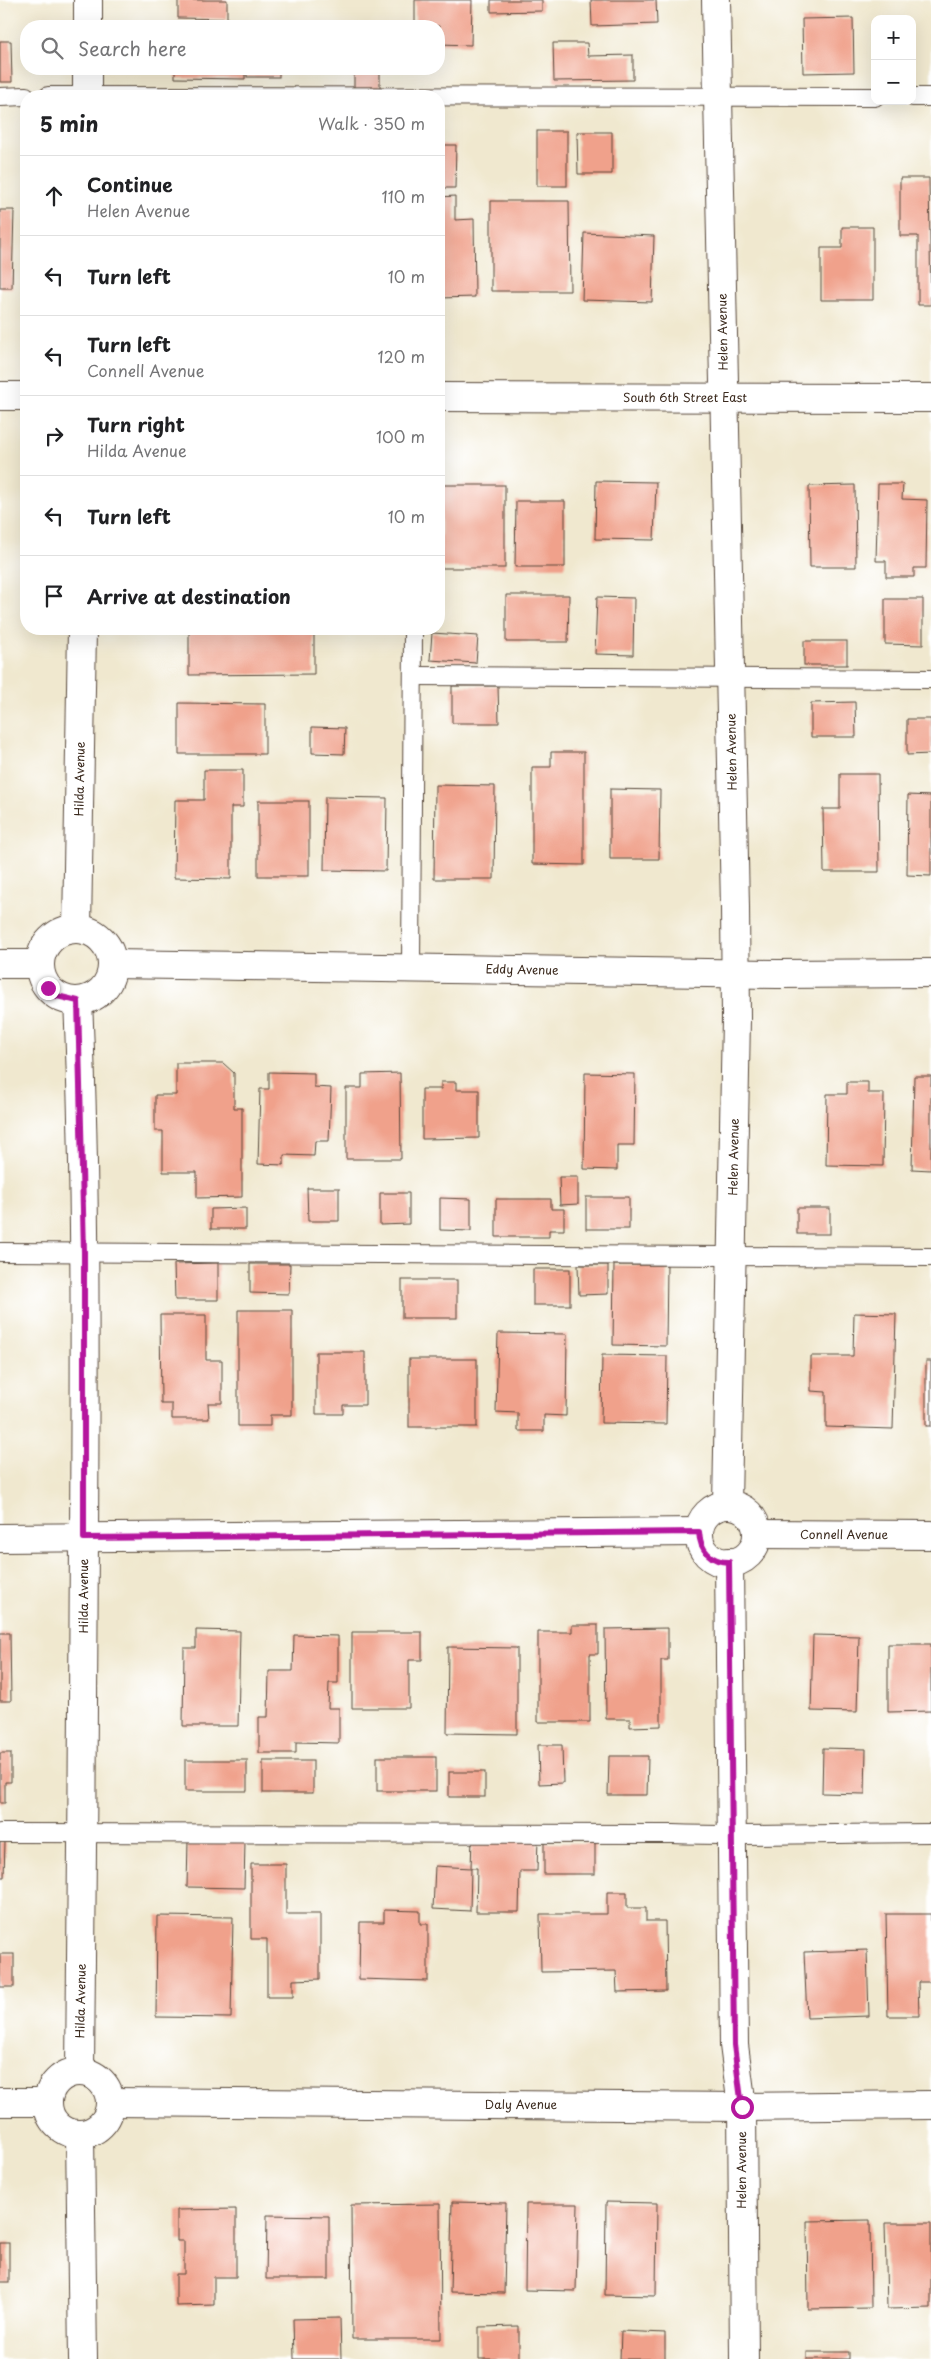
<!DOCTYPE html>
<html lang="en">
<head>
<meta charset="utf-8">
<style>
	:root { --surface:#fff; --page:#f2f2f2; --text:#202124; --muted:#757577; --line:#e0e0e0 }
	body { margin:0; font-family:"Playpen Sans",sans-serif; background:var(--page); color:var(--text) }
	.controls { position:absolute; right:15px; top:15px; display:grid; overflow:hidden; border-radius:10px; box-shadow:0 5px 20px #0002 }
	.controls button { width:45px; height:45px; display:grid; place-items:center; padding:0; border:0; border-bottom:1px solid var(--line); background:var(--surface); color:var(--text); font:25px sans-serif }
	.stop { position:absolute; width:15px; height:15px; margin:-11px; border:4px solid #b5179e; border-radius:50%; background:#fff }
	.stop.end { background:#b5179e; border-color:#fff; box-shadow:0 1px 5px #0008 }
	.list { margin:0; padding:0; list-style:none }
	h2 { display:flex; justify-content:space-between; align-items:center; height:65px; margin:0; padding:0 20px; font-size:21px }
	h2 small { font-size:16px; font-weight:400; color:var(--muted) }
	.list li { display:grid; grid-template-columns:32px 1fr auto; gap:15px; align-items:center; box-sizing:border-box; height:80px; padding:0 20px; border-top:1px solid var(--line) }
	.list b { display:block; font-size:19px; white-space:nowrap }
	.list p { margin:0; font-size:16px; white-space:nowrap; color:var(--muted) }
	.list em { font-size:16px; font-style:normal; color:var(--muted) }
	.icon { flex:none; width:28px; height:28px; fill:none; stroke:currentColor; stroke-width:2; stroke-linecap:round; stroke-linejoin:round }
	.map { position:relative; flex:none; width:931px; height:2359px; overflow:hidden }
	.search { position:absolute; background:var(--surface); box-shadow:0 5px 20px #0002; left:20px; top:20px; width:425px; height:55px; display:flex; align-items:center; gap:12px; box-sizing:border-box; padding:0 18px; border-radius:20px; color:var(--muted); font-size:19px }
	.panel { position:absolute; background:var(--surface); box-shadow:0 5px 20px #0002; left:20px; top:90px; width:425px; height:545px; border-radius:20px }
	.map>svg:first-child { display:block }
	.building { fill:#f0a18b }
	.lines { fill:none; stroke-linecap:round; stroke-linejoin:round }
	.service-casing { stroke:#564639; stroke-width:20 }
	.minor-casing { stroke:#564639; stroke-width:30 }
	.trunk-casing { stroke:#564639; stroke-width:30 }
	.service { stroke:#fff; stroke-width:18 }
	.minor { stroke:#fff; stroke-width:28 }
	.trunk { stroke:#fff; stroke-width:28 }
	.route { stroke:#b5179e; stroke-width:6 }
	.labels { text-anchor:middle; stroke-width:4; stroke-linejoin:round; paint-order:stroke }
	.street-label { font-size:12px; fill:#3b2a1e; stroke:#fff }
</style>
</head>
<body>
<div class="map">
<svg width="931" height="2359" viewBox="0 0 931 2359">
	<rect width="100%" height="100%" fill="#fff"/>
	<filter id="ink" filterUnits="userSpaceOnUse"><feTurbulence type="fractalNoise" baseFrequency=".02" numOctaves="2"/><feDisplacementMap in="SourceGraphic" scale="10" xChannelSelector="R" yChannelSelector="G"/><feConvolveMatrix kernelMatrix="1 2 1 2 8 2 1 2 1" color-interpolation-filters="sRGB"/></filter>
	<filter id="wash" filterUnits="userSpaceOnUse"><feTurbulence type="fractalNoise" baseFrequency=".0096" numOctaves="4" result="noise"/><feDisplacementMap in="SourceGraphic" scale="20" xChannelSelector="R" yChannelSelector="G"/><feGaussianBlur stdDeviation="1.12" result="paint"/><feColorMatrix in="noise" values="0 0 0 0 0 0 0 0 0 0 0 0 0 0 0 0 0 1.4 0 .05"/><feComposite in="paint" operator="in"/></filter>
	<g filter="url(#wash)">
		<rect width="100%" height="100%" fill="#f0e8cf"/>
		<g id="blocks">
			<g class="building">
				<polygon points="178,0 227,0 227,19 178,18"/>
				<polygon points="415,0 472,0 471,45 439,44 439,26 415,26"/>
				<polygon points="491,0 542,0 542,11 491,12"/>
				<polygon points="591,0 656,0 657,24 592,26"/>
				<polygon points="853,18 854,72 803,73 802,19"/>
				<polygon points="0,41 11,41 12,82 0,82"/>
				<polygon points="553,43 587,43 588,56 633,55 633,80 554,81"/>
				<polygon points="175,69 245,69 245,79 175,78"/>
				<rect x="247" y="69" width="32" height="8"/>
				<rect x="354" y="69" width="26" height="21"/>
				<rect x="537" y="131" width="30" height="55"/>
				<polygon points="577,132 612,132 612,174 578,174"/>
				<polygon points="439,145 456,145 455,188 439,188"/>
				<polygon points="900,178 929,178 931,305 918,305 918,236 900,236"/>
				<polygon points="455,196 455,220 474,219 475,297 439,298 439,197"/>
				<polygon points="491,201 569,201 570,291 491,291"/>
				<polygon points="0,210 14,210 12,288 0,288"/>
				<polygon points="842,227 873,227 873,300 821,300 821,248 842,248"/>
				<polygon points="584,233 654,236 652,302 582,300"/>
				<polygon points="596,481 656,482 654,540 595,539"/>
				<polygon points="878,484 903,484 902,499 927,500 926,568 914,568 914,577 886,577 886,561 876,561"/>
				<rect x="441" y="485" width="64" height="83"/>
				<polygon points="855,485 856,567 810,567 809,486"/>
				<polygon points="516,501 565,501 565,567 515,567"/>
				<polygon points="506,595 569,595 568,642 506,642"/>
				<polygon points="597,597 634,598 633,655 595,654"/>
				<polygon points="885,599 923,599 923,645 885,644"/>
				<polygon points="189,629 314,629 314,674 189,675"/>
				<polygon points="432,633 478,636 476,663 430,660"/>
				<rect x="804" y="641" width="43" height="24"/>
				<polygon points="452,686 498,686 499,723 452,723"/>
				<polygon points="855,702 856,737 811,737 811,703"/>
				<polygon points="179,703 265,704 265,754 179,754"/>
				<polygon points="907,719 931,719 931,754 907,755"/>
				<polygon points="312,727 345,728 344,754 312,753"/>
				<polygon points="551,752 584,752 584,865 532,864 532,767 551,767"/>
				<polygon points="204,770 243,770 243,807 231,807 231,879 174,878 175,800 204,800"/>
				<polygon points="840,774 878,774 879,872 824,872 823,809 840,809"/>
				<polygon points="435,785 495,786 494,879 434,879"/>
				<polygon points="610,789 660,790 659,859 610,859"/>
				<polygon points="908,795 931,796 931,876 907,875"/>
				<polygon points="325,797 387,798 386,871 324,870"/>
				<rect x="258" y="801" width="51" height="75"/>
				<polygon points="176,1063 223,1063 234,1073 234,1108 242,1108 242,1197 197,1198 197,1172 163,1172 163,1131 155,1131 155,1095 176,1095"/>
				<polygon points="269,1072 314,1073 314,1087 331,1088 329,1141 315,1141 314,1156 284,1155 284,1165 258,1164 260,1089 269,1089"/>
				<polygon points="400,1073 401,1159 346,1159 346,1088 362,1088 362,1074"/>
				<polygon points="585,1073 635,1074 634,1145 617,1145 617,1170 584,1169"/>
				<polygon points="914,1076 931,1076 931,1170 912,1169"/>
				<polygon points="441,1082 456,1082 456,1090 479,1090 479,1138 422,1139 422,1089 441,1089"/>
				<polygon points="847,1082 868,1082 868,1093 884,1093 883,1166 826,1165 827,1094 847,1094"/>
				<polygon points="559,1177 578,1177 578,1204 560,1205"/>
				<polygon points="307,1188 339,1188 339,1221 308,1221"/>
				<polygon points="380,1193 409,1193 409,1224 380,1225"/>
				<rect x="586" y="1197" width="43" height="32"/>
				<polygon points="440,1198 471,1199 471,1231 440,1230"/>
				<polygon points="496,1199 551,1199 551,1209 564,1209 564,1230 549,1230 549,1237 496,1237"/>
				<polygon points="246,1208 246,1229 211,1229 211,1209"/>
				<rect x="797" y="1208" width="33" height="26"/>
				<polygon points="218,1263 218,1300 175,1300 174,1264"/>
				<polygon points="250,1264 290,1264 289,1294 250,1293"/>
				<polygon points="578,1265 608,1265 608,1294 579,1295"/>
				<polygon points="614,1265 667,1265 666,1346 613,1345"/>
				<rect x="533" y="1269" width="37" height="36"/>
				<rect x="402" y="1280" width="55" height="38"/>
				<polygon points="238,1310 292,1310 292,1415 270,1415 270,1426 238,1426"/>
				<polygon points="854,1313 896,1314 893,1429 826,1427 826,1392 811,1391 811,1356 853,1356"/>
				<polygon points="160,1315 206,1315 206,1360 222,1360 222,1403 208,1403 209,1419 172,1419 172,1404 161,1404"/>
				<polygon points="498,1333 567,1334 566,1416 544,1415 544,1431 518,1431 518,1413 496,1412"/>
				<polygon points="316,1352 365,1352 365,1405 343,1405 343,1414 316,1414"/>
				<polygon points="602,1355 667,1356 666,1424 601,1423"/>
				<rect x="409" y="1359" width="68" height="68"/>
				<rect x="926" y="1361" width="5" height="65"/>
				<polygon points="572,1625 598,1625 598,1654 590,1654 590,1722 538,1722 538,1632 572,1632"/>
				<polygon points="668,1628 668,1660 661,1660 661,1726 630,1727 630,1719 606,1719 605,1629"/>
				<polygon points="196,1630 240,1631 238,1726 183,1726 184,1648 196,1648"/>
				<polygon points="352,1632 422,1632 422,1660 409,1660 409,1708 352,1708"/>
				<polygon points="0,1633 10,1633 11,1701 0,1701"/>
				<polygon points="294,1635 338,1636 338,1683 329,1683 328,1708 339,1708 339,1743 296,1742 296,1753 259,1753 259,1717 268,1717 269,1671 293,1671"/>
				<polygon points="813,1635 859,1636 857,1712 811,1711"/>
				<polygon points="888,1644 931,1644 931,1711 888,1712"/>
				<polygon points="448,1647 517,1648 517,1734 447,1733"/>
				<polygon points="538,1745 562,1745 563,1783 539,1784"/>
				<polygon points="823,1748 866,1749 865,1794 822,1793"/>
				<polygon points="0,1753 11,1753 11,1782 5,1782 5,1803 0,1803"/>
				<polygon points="609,1756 648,1756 647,1795 608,1795"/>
				<rect x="377" y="1757" width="59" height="34"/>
				<rect x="185" y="1760" width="62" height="31"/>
				<rect x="263" y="1761" width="50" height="32"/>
				<rect x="449" y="1772" width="36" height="25"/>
				<polygon points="472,1838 538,1838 537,1871 520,1871 519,1912 476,1912 477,1868 471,1868"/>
				<polygon points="188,1840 245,1841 244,1888 187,1887"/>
				<polygon points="0,1842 5,1842 4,1877 0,1877"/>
				<rect x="544" y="1843" width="51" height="31"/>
				<polygon points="251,1864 286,1864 286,1914 320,1914 320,1979 293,1980 293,1997 267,1997 267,1939 251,1939"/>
				<polygon points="435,1866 471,1868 470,1911 433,1909"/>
				<polygon points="607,1892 627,1892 627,1908 646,1908 646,1921 665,1921 666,1991 617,1992 616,1971 541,1972 540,1914 607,1914"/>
				<polygon points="384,1910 420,1911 420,1924 428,1924 428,1981 359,1979 360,1922 384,1922"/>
				<polygon points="886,1914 931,1914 931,1982 918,1982 919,2016 888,2016"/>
				<polygon points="157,1916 233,1917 231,2018 156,2017"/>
				<polygon points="867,1950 869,2016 807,2018 804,1952"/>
				<rect x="0" y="1954" width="14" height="33"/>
				<polygon points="452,2202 506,2203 504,2293 450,2292"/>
				<polygon points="606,2202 657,2203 656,2296 605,2295"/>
				<polygon points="440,2204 441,2339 352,2339 351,2205"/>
				<polygon points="526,2204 578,2204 576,2291 525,2290"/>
				<polygon points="236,2209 236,2277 214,2277 214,2305 176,2306 176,2274 184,2274 184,2241 177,2241 177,2210"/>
				<polygon points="267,2215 329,2216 329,2279 266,2279"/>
				<polygon points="870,2220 871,2308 808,2309 807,2221"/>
				<polygon points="885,2223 931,2223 931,2308 887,2309"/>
				<rect x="0" y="2243" width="9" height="39"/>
				<polygon points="340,2318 341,2359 294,2359 293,2319"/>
				<polygon points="519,2326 519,2359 479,2359 479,2327"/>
				<polygon points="621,2331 665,2333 665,2359 620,2359"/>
				<rect x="807" y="2352" width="42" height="7"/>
			</g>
		</g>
	</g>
	<g filter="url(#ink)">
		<use href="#blocks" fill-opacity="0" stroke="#564639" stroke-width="1"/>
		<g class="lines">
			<defs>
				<g id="service">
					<polyline points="48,96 875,97"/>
					<polyline points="0,97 26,96"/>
					<polyline points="912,97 931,97"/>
					<polyline points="413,676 931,679"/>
					<polyline points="411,969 413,629"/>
					<polyline points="0,1252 931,1257"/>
					<path d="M0,1833L672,1834C758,1837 845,1833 931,1833"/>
				</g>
				<g id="minor">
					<polyline points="716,0 735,907 736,1018 727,1505"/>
					<polyline points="88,26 88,0"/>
					<polyline points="87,96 87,69"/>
					<circle cx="76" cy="965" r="36"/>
					<polyline points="77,929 82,629"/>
					<polyline points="0,964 40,964"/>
					<polyline points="112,964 778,974 931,973"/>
					<path d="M78,1001C86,1180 85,1360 84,1539C82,1717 83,1894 80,2072"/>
					<circle cx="728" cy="1534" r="29"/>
					<polyline points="757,1534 931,1535"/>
					<polyline points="0,1538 699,1532"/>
					<polyline points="729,1562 734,2045 742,2107 744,2359"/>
					<circle cx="79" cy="2103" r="31"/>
					<polyline points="0,2102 47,2102"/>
					<polyline points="111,2102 742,2107 931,2105"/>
					<polyline points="80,2135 83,2359"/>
				</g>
				<g id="trunk">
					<polyline points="0,396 26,396"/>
					<polyline points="439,397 931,398"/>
				</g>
			</defs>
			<use href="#service" class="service-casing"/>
			<use href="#minor" class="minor-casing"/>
			<use href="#trunk" class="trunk-casing"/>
			<use href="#service" class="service"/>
			<use href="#minor" class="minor"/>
			<use href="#trunk" class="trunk"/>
		</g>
	</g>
	<g class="lines" filter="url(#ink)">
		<path class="route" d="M48,988L57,996L78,1001L84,1252V1538L699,1532C700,1550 711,1562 729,1562L734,2045L742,2107"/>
	</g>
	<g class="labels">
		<g class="street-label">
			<text transform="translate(723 332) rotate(-91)" y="4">Helen Avenue</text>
			<text x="685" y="402">South 6th Street East</text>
			<text transform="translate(732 752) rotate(-91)" y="4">Helen Avenue</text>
			<text transform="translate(80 779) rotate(-89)" y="4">Hilda Avenue</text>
			<text transform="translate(522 970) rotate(1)" y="4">Eddy Avenue</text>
			<text transform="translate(734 1157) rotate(-89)" y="4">Helen Avenue</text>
			<text x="844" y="1539">Connell Avenue</text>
			<text transform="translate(84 1596) rotate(-90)" y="4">Hilda Avenue</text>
			<text transform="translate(81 2001) rotate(-89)" y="4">Hilda Avenue</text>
			<text x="521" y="2109">Daly Avenue</text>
			<text transform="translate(742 2170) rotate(-90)" y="4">Helen Avenue</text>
		</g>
	</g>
</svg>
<div class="controls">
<button>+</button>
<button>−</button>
</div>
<div class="stop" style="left:742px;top:2107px"></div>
<div class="stop end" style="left:48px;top:988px"></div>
<div class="search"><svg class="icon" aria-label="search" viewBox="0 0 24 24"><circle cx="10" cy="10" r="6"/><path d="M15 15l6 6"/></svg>Search here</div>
<section class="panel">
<h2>5 min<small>Walk · 350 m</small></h2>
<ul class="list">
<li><svg class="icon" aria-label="ahead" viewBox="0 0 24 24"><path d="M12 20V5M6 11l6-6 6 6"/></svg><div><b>Continue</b><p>Helen Avenue</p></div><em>110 m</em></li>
<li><svg class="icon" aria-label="left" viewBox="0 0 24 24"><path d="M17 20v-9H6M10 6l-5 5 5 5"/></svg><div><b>Turn left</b></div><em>10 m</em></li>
<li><svg class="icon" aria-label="left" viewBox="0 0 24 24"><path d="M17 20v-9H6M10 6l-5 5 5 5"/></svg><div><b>Turn left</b><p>Connell Avenue</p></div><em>120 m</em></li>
<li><svg class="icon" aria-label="right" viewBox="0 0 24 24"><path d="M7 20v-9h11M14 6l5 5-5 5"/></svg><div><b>Turn right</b><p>Hilda Avenue</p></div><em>100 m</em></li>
<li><svg class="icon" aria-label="left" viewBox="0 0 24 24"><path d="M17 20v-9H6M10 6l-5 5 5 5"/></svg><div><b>Turn left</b></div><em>10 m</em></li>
<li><svg class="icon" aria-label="arrive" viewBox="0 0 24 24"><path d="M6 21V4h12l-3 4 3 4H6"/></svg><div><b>Arrive at destination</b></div></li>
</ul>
</section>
</div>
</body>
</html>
